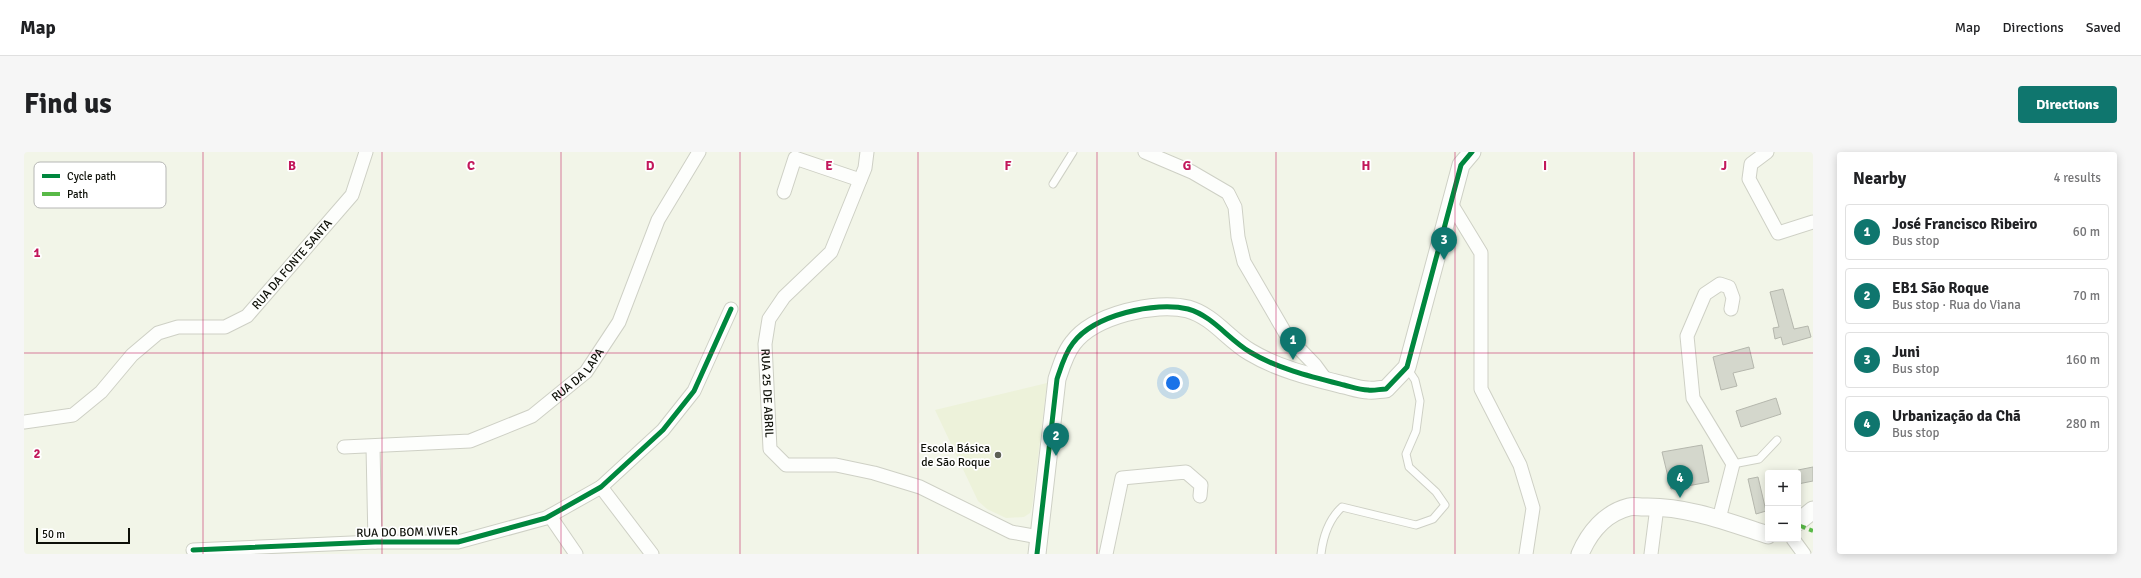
<!DOCTYPE html>
<html lang="en">
<head>
<meta charset="utf-8">
<style>
	:root { --surface:#fff; --page:#f6f6f6; --text:#202124; --muted:#757577; --line:#e0e0e0; --accent:#0f766e }
	body { margin:0; font-family:Signika,sans-serif; background:var(--page); color:var(--text) }
	.controls { position:absolute; right:12px; bottom:12px; display:grid; overflow:hidden; border-radius:4px; box-shadow:0 2px 10px #0003 }
	.controls button { width:36px; height:36px; display:grid; place-items:center; padding:0; border:0; border-bottom:1px solid var(--line); background:var(--surface); color:var(--text); font:20px sans-serif }
	.scale { position:absolute; left:12px; bottom:10px; width:94px; box-sizing:border-box; padding-left:4px; border:2px solid #0d0f07; border-top:0; font-size:11px; line-height:14px; white-space:nowrap; color:#0d0f07; -webkit-text-stroke:3px #fff; paint-order:stroke }
	.you { position:absolute; left:1149px; top:231px; width:14px; height:14px; margin:-10px; border:3px solid #fff; border-radius:50%; background:#1a73e8; box-shadow:0 0 0 6px #1a73e833 }
	.badge { display:grid; place-items:center; width:26px; height:26px; border-radius:50%; background:var(--accent); color:#fff; font-size:13px; font-weight:700 }
	.pin { position:absolute; translate:-50% -33px; filter:drop-shadow(0 1px 2px #0008) }
	.pin::after { content:''; position:absolute; top:21px; width:14px; height:12px; background:inherit; clip-path:polygon(0 0,100% 0,50% 100%) }
	.list { margin:0; padding:0; list-style:none }
	h2 { display:flex; justify-content:space-between; align-items:center; height:52px; margin:0; padding:0 16px; font-size:17px }
	h2 small { font-size:13px; font-weight:400; color:var(--muted) }
	.list li { display:grid; grid-template-columns:26px 1fr auto; gap:12px; align-items:center; box-sizing:border-box; height:56px; margin:0 8px 8px; padding:0 8px; border:1px solid var(--line); border-radius:4px }
	.list b { display:block; font-size:15px; white-space:nowrap }
	.list p { margin:0; font-size:13px; white-space:nowrap; color:var(--muted) }
	.list em { font-size:13px; font-style:normal; color:var(--muted) }
	.map { position:relative; flex:none; width:1789px; height:402px; overflow:hidden; border-radius:4px }
	header { display:flex; align-items:center; gap:24px; box-sizing:border-box; height:56px; padding:0 20px; background:var(--surface); border-bottom:1px solid var(--line) }
	header strong { font-size:19px }
	nav { display:flex; gap:22px; margin-inline-start:auto; font-size:14px }
	.intro { display:flex; align-items:center; justify-content:space-between; box-sizing:border-box; height:96px; padding:0 24px }
	h1 { margin:0; font-size:28px }
	.button { padding:10px 18px; border-radius:4px; background:var(--accent); color:#fff; font-size:14px; font-weight:700 }
	main { display:flex; gap:24px; padding:0 24px }
	aside { flex:1; background:var(--surface); border-radius:4px; box-shadow:0 2px 10px #0003 }
	.map>svg:first-child { display:block }
	.built { fill:#edf2da }
	.building { fill:#d4d7cc; stroke:#b5b7ad }
	.lines { fill:none; stroke-linecap:round; stroke-linejoin:round }
	.service-casing { stroke:#ced0c5; stroke-width:9 }
	.minor-casing { stroke:#ced0c5; stroke-width:15 }
	.tertiary-casing { stroke:#ced0c5; stroke-width:19 }
	.service { stroke:#fdfefc; stroke-width:7 }
	.minor { stroke:#fdfefc; stroke-width:13 }
	.tertiary { stroke:#fdfefc; stroke-width:17 }
	.quiet { stroke:#58b947; stroke-width:4; stroke-dasharray:8 4; stroke-linecap:butt }
	.cycleway-casing { stroke:#fff; stroke-width:8 }
	.cycleway { stroke:#00873e; stroke-width:5 }
	.grid { fill:none; stroke:#c2185b; stroke-width:1; stroke-opacity:0.55 }
	.poi-dot { fill:#5d6056; stroke:#fff; stroke-width:1.5 }
	.labels { text-anchor:middle; stroke-width:3.5; stroke-linejoin:round; paint-order:stroke }
	.street-label { font-size:12px; fill:#0d0f07; stroke:#fff }
	.poi-label { font-size:12px; fill:#0d0f07; stroke:#fff; text-anchor:end }
	.key { fill:#fff; stroke:#b6b7b5; stroke-width:1 }
	.key-label { font-size:11px; fill:#0d0f07 }
	.grid-label { font-size:13px; text-anchor:middle; font-weight:bold; fill:#c2185b; stroke:#fff; stroke-width:3.5; stroke-linejoin:round; paint-order:stroke }
</style>
</head>
<body>
<header>
<strong>Map</strong>
<nav><a>Map</a><a>Directions</a><a>Saved</a></nav>
</header>
<div class="intro"><h1>Find us</h1><a class="button">Directions</a></div>
<main>
<div class="map">
<svg width="1789" height="402" viewBox="0 0 1789 402">
	<rect width="100%" height="100%" fill="#f2f5e8"/>
	<polygon class="built" points="1023,231 1008,355 1006,361 1000,365 982,366 963,357 954,349 911,258"/>
	<g class="building">
		<polygon points="1759,137 1770,177 1784,174 1787,185 1759,193 1757,185 1751,187 1749,176 1755,175 1746,140"/>
		<polygon points="1725,195 1730,216 1709,221 1713,234 1697,238 1689,205"/>
		<polygon points="1752,246 1757,262 1717,275 1712,259"/>
		<polygon points="1678,293 1685,330 1647,337 1638,300"/>
		<polygon points="1789,315 1789,329 1774,332 1774,318"/>
		<polygon points="1734,325 1742,359 1732,362 1724,327"/>
	</g>
	<g class="lines">
		<defs>
			<g id="service">
				<polyline points="1029,32 1049,0"/>
				<polyline points="1709,312 1735,307 1753,288"/>
				<path d="M1297,402C1299,385 1305,367 1318,355L1392,373L1409,367L1421,353L1412,340L1385,315L1382,302L1392,279L1396,249L1391,228L1383,216"/>
			</g>
			<g id="minor">
				<path id="s1" d="M843,0L841,16L807,100L760,145L745,167L741,192L746,297L762,313H812L850,321L896,335L987,380L1015,385"/>
				<polyline points="1121,0 1168,20 1204,41 1211,55 1214,85 1220,110 1263,184 1291,213 1302,228"/>
				<polyline points="1743,0 1727,12 1725,27 1754,81 1789,70"/>
				<polyline points="760,40 771,6 836,28"/>
				<polyline points="1426,50 1457,101 1457,237 1496,313 1509,356 1502,402"/>
				<path id="s2" d="M0,270L49,263L77,240L108,203L134,181L154,175H201L223,164L328,43L342,0"/>
				<path id="s3" d="M320,295L446,289L508,264L562,220L595,170L634,68L675,0"/>
				<polyline points="349,295 351,390"/>
				<polyline points="577,335 628,402"/>
				<polyline points="526,364 552,402"/>
				<polyline points="1695,367 1709,312 1669,246 1663,184 1681,142 1696,132 1705,135 1709,146 1707,157"/>
				<polyline points="1769,387 1780,402"/>
				<polyline points="169,398 351,390 434,390 522,366 577,335 639,278 670,239 707,157"/>
				<polyline points="1082,402 1098,326 1162,320 1177,333 1176,344"/>
				<polyline points="1627,402 1633,355"/>
			</g>
			<g id="tertiary">
				<polyline points="1774,370 1789,358"/>
				<path d="M1013,402L1033,227C1037,215 1041,201 1049,191C1070,163 1131,149 1164,157C1189,164 1204,187 1226,200C1254,217 1288,225 1320,233C1328,235 1336,238 1344,238C1350,239 1356,237 1362,237L1383,215L1437,13L1448,0"/>
				<path d="M1556,402C1565,381 1581,361 1605,355C1609,354 1615,355 1620,355C1663,354 1704,370 1744,383"/>
			</g>
		</defs>
		<use href="#service" class="service-casing"/>
		<use href="#minor" class="minor-casing"/>
		<use href="#tertiary" class="tertiary-casing"/>
		<use href="#service" class="service"/>
		<use href="#minor" class="minor"/>
		<use href="#tertiary" class="tertiary"/>
		<polyline class="quiet" points="1774,373 1789,379"/>
		<defs>
			<g id="cycleway">
				<polyline points="169,398 351,390 434,390 522,366 577,335 639,278 670,239 707,157"/>
				<path d="M1013,402L1033,227C1037,215 1041,201 1049,191C1070,163 1131,149 1164,157C1189,164 1204,187 1226,200C1254,217 1288,225 1320,233C1328,235 1336,238 1344,238C1350,239 1356,237 1362,237L1383,215L1437,13L1448,0"/>
			</g>
		</defs>
		<use href="#cycleway" class="cycleway-casing"/>
		<use href="#cycleway" class="cycleway"/>
	</g>
	<path class="grid" d="M179,0V402M358,0V402M537,0V402M716,0V402M894,0V402M1073,0V402M1252,0V402M1431,0V402M1610,0V402M0,201H1789"/>
	<circle class="poi-dot" cx="974" cy="303" r="4"/>
	<g class="labels">
		<g class="street-label">
			<text dy="4" stroke="none"><textPath href="#s2" startOffset="329">RUA DA FONTE SANTA</textPath></text>
			<text dy="4" stroke="none"><textPath href="#s3" startOffset="255">RUA DA LAPA</textPath></text>
			<text dy="4" stroke="none"><textPath href="#s1" startOffset="273">RUA 25 DE ABRIL</textPath></text>
			<text transform="translate(383 380) rotate(-1)" y="4">RUA DO BOM VIVER</text>
		</g>
		<g class="poi-label">
			<text x="966" y="300">Escola Básica<tspan x="966" dy="14">de São Roque</tspan></text>
		</g>
	</g>
	<rect x="10" y="10" width="132" height="46" rx="6" class="key"/>
	<rect x="18" y="22" width="18" height="4" fill="#00873e"/>
	<rect x="18" y="40" width="18" height="4" fill="#58b947"/>
	<g class="key-label">
		<text x="43" y="28">Cycle path</text>
		<text x="43" y="46">Path</text>
	</g>
	<g class="grid-label">
		<text x="268" y="18">B</text>
		<text x="447" y="18">C</text>
		<text x="626" y="18">D</text>
		<text x="805" y="18">E</text>
		<text x="984" y="18">F</text>
		<text x="1163" y="18">G</text>
		<text x="1342" y="18">H</text>
		<text x="1521" y="18">I</text>
		<text x="1700" y="18">J</text>
		<text x="13" y="105">1</text>
		<text x="13" y="306">2</text>
	</g>
</svg>
<div class="controls">
<button>+</button>
<button>−</button>
</div>
<div class="scale">50 m</div>
<div class="you"></div>
<div class="pin badge" style="left:1269px;top:208px">1</div>
<div class="pin badge" style="left:1032px;top:304px">2</div>
<div class="pin badge" style="left:1420px;top:108px">3</div>
<div class="pin badge" style="left:1656px;top:346px">4</div>
</div>
<aside>
<h2>Nearby<small>4 results</small></h2>
<ul class="list">
<li><span class="badge">1</span><div><b>José Francisco Ribeiro</b><p>Bus stop</p></div><em>60 m</em></li>
<li><span class="badge">2</span><div><b>EB1 São Roque</b><p>Bus stop · Rua do Viana</p></div><em>70 m</em></li>
<li><span class="badge">3</span><div><b>Juni</b><p>Bus stop</p></div><em>160 m</em></li>
<li><span class="badge">4</span><div><b>Urbanização da Chã</b><p>Bus stop</p></div><em>280 m</em></li>
</ul>
</aside>
</main>
</body>
</html>
